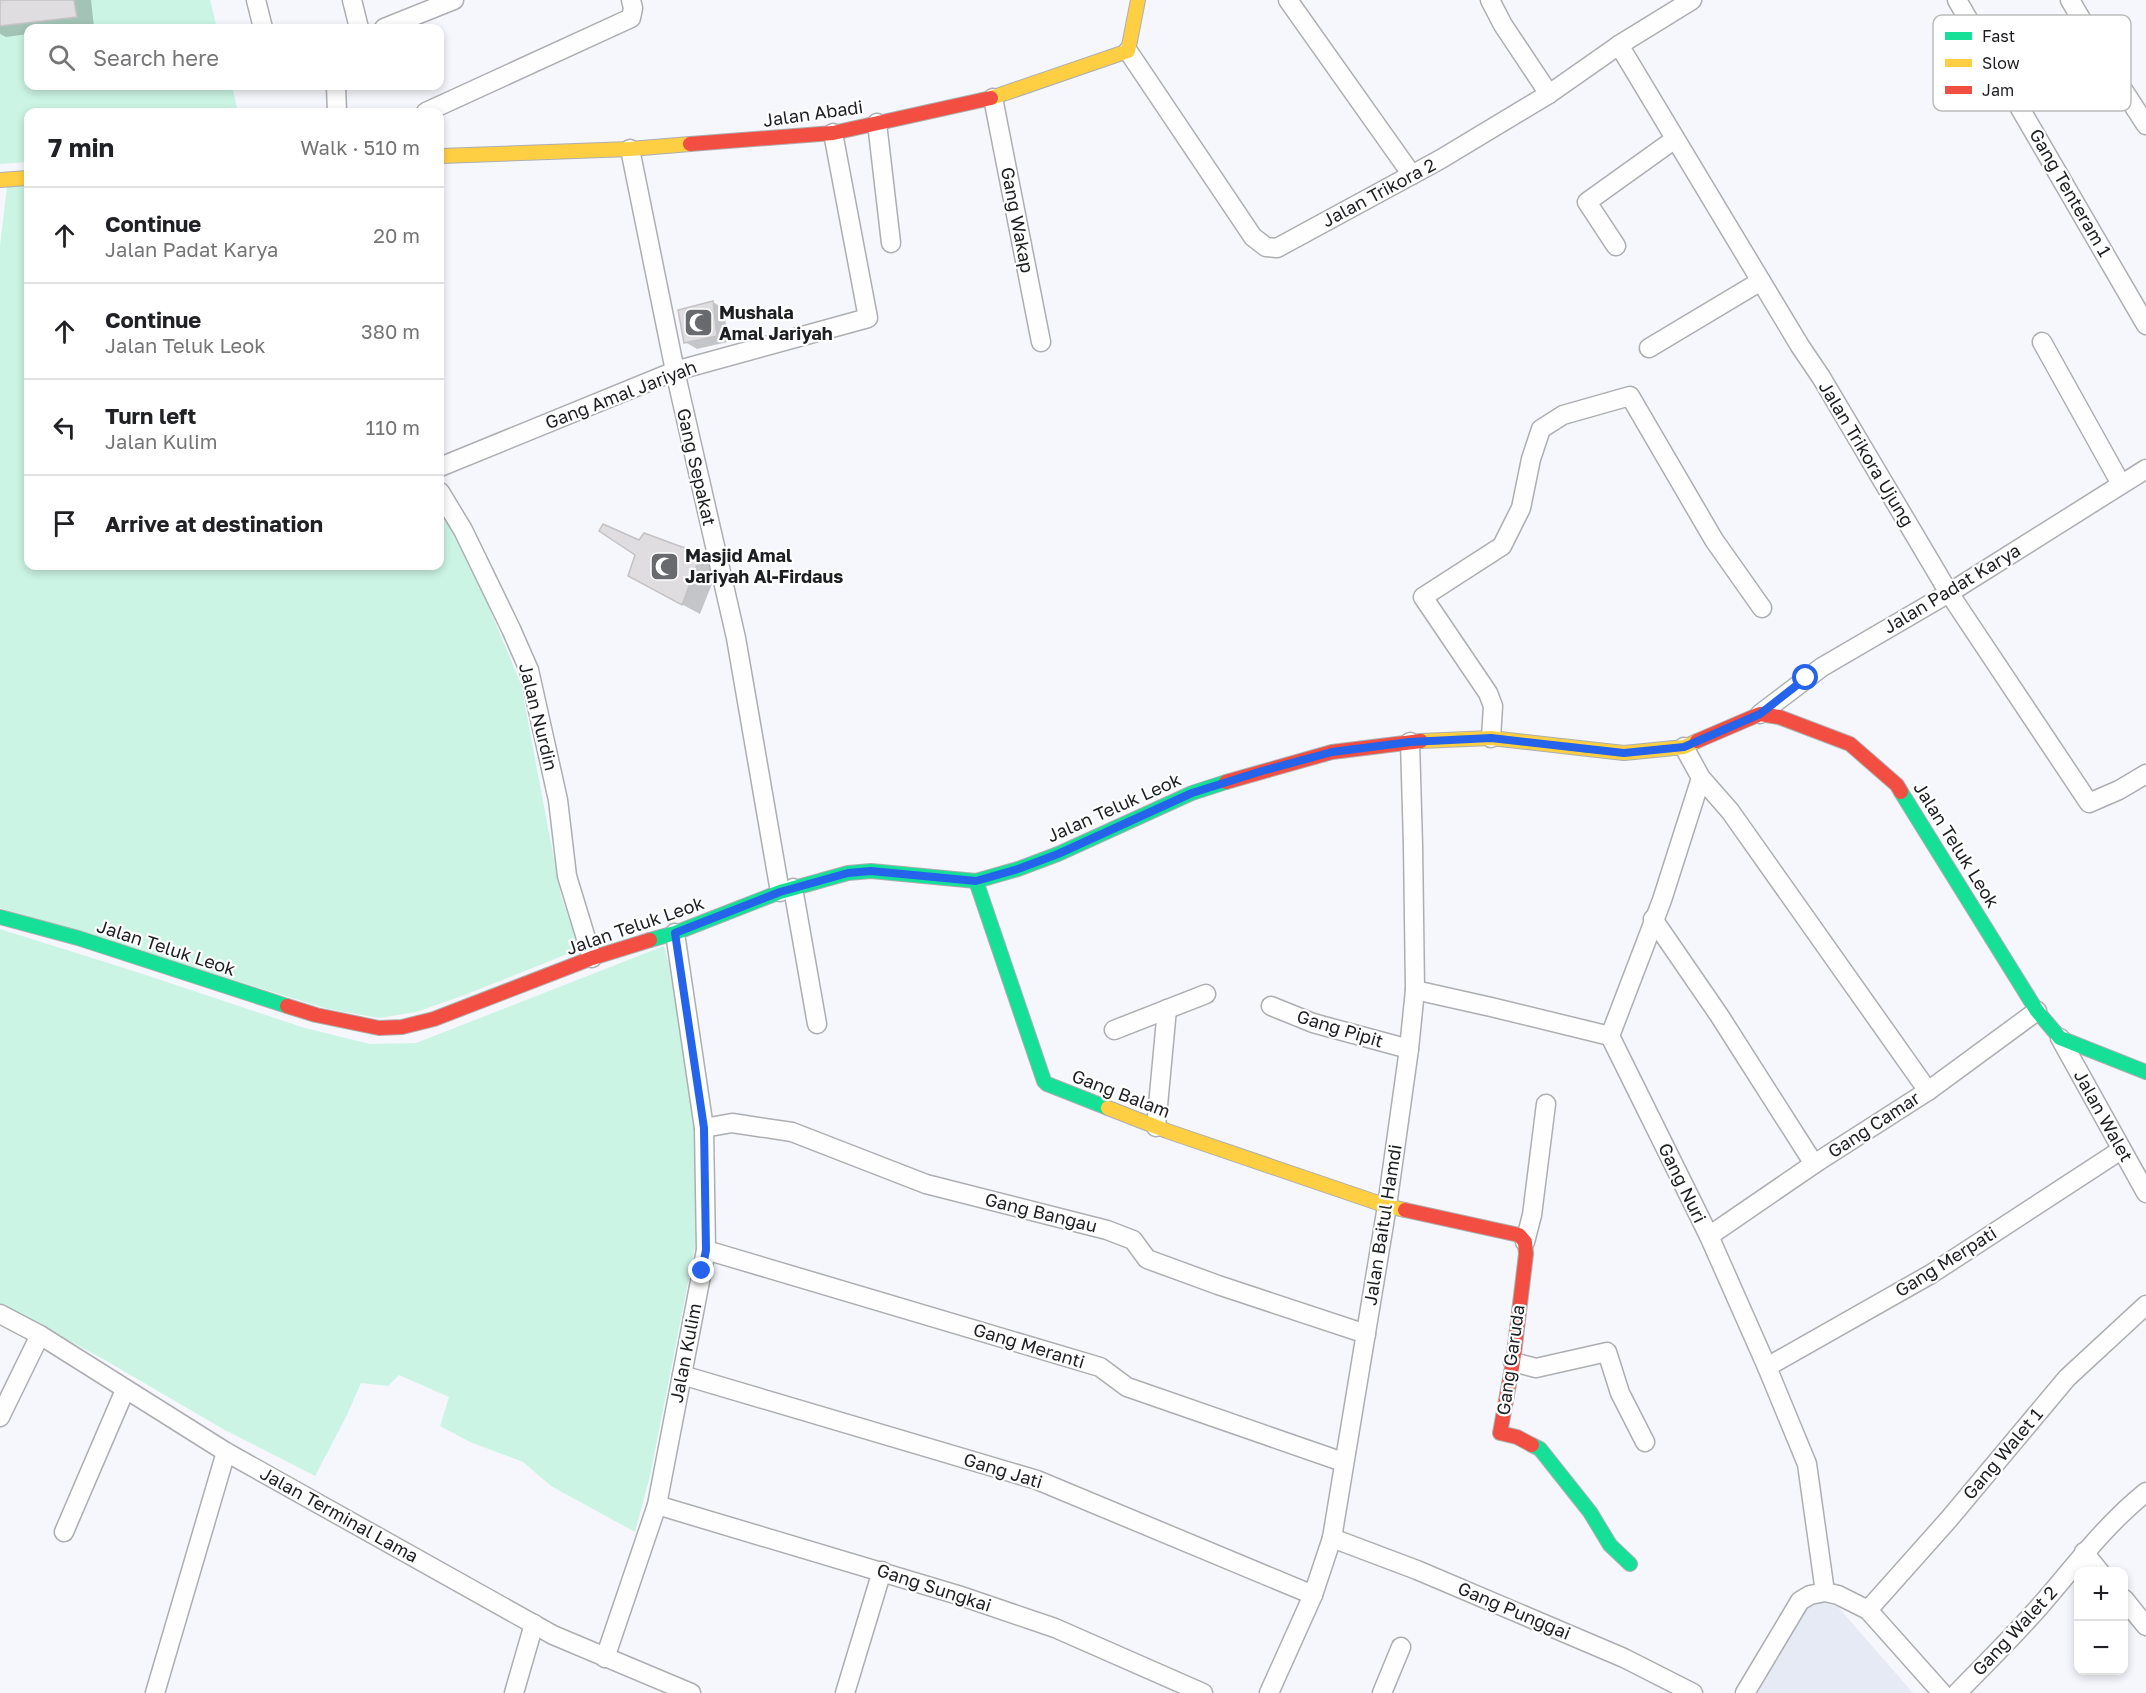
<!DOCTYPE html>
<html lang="en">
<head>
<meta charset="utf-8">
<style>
	:root { --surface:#fff; --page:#f6f6f6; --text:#202124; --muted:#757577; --line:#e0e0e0 }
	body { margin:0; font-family:"Golos Text",sans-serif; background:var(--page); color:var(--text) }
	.controls { position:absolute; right:18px; bottom:18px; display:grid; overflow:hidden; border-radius:12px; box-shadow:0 3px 9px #0003 }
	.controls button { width:54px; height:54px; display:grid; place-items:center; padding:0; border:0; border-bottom:2px solid var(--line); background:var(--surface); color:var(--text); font:30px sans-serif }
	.stop { position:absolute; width:18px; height:18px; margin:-14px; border:4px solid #2563eb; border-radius:50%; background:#fff }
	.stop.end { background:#2563eb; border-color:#fff; box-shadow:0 2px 6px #0008 }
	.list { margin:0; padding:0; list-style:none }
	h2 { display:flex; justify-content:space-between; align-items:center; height:78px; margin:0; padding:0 24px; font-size:26px }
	h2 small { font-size:20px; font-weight:400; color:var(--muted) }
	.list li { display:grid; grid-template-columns:39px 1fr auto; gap:18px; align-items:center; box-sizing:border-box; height:96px; padding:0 24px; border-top:2px solid var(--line) }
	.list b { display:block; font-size:22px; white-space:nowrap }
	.list p { margin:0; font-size:20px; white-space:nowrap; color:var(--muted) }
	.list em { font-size:20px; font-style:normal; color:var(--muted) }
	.icon { flex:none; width:33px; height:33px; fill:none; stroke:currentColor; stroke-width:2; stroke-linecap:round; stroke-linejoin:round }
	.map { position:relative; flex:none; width:2146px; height:1693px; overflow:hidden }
	.search { position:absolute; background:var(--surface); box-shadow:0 3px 9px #0003; left:24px; top:24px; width:420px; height:66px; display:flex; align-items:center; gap:15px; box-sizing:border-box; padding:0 21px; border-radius:12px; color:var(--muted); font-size:22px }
	.panel { position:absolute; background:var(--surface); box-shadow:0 3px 9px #0003; left:24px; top:108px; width:420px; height:462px; border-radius:12px }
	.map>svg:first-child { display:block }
	.built { fill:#e6eaf4 }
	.green { fill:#cbf4e4 }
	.shadow { fill:#0003 }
	.building { fill:#dfdddf; stroke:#c4c2c4; stroke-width:1.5 }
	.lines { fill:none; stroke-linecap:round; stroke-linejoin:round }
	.street-casing { stroke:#adaeb1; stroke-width:21 }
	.fast-casing { stroke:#adaeb1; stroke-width:16 }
	.slow-casing { stroke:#adaeb1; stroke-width:16 }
	.jam-casing { stroke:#adaeb1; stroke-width:16 }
	.street { stroke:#fefeff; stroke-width:18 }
	.fast { stroke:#16e098; stroke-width:14 }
	.slow { stroke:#ffcf43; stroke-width:14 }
	.jam { stroke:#f24e42; stroke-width:14 }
	.route { stroke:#2563eb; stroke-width:8 }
	.labels { text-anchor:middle; stroke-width:4.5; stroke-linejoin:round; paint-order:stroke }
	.street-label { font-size:18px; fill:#1d1e21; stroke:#fff }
	.poi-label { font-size:18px; font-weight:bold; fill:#1d1e21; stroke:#fff; text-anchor:start }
	.key { fill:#fff; stroke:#bbbcbc; stroke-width:1.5 }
	.key-label { font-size:16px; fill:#1d1e21 }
</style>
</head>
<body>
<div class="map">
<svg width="2146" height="1693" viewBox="0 0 2146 1693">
	<rect width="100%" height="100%" fill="#f6f7fc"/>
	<polygon class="built" points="1799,1596 1838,1607 1913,1693 1744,1693"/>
	<g class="green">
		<polygon points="74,0 210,0 217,28 28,28 28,86 232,86 238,112 28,112 28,162 0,164 0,26 76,17"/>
		<polygon points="28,186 28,566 440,566 440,507 483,593 521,684 561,896 580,949 462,996 416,1012 379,1018 328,1009 0,908 0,246 7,187"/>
		<polygon points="0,929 143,974 305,1028 370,1044 416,1043 664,946 679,1002 694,1122 697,1168 697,1237 650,1476 635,1532 551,1486 523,1462 470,1442 440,1426 449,1397 399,1375 388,1386 361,1383 346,1417 315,1476 223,1429 103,1359 0,1303"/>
	</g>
	<g class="shadow">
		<polygon points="0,0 91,0 94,27 28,28 28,34 6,37 0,34"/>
		<polygon points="713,302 724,309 728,342 697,349 685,342"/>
		<polygon points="640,541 701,555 719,566 700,614 648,586"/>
	</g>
	<g class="building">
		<polygon points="0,0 74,0 77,17 0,26"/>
		<polygon points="713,301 717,336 684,343 678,310"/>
		<polygon points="603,524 639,540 644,533 701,554 682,605 628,576 635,555 599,531"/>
	</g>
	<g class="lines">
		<defs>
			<g id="street">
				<polyline points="256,0 263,28"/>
				<polyline points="352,0 359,28"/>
				<polyline points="1288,0 1412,175"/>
				<polyline points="1490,0 1503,25 1549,94"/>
				<polyline points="1957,0 2146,325"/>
				<polyline points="2070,0 2120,85 2146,125"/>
				<polyline points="384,28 454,0"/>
				<polyline points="1619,45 1800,346 1821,377 1949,593 2089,803 2119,790 2146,774"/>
				<polyline points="1128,51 1253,237 1266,247 1277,248 1441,159 1549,94 1619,45 1692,0"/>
				<polyline points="336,86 337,112"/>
				<polyline points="993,98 1041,342"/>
				<polyline points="426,112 631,18 633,8 631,0"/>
				<polyline points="877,123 891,243"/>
				<polyline points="630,149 675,371 736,638 780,892"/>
				<polyline points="1616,246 1587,202 1675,139"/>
				<polyline points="2042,342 2121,484"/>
				<polyline points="1649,348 1761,281"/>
				<polyline points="440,467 675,371 868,318 833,133"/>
				<polyline points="440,492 463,530 511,629 529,670 558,800 567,876 592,958"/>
				<polyline points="1760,714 1822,667 1949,593 2146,469"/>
				<polyline points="1491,738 1493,706 1488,693 1423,597 1502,546 1521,508 1531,459 1541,429 1563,415 1630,396 1714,540 1762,608"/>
				<polyline points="1684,747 1701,778 1730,811 1928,1091"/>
				<polyline points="1701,778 1662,900 1610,1036 1709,1236 1767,1367 1807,1464 1825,1592"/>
				<polyline points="793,888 817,1024"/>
				<polyline points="1653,919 1719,1015 1814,1164"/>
				<polyline points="1415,990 1491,1007 1610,1036"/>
				<polyline points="1271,1006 1313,1023 1409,1049"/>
				<polyline points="1114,1030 1206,994"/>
				<polyline points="2060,1038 2146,1193"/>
				<polyline points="1156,1127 1167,1009"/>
				<polyline points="704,1128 732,1123 792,1132 926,1184 1107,1230 1133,1240 1147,1259 1218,1285 1366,1334"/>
				<polyline points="1709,1236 1814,1164 1928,1091 2037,1011"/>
				<polyline points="1525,1242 1532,1215 1546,1104"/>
				<polyline points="706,1250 1100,1367 1127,1387 1343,1462"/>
				<polyline points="0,1314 40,1335 226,1452 553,1635 691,1693"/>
				<polyline points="1513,1362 1536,1368 1607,1352 1620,1393 1645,1442"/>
				<polyline points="1767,1367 1931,1274 2121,1150"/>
				<polyline points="682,1375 1037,1480 1313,1595"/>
				<polyline points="0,1417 40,1335"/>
				<polyline points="657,1505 958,1595 1055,1628 1203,1693"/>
				<polyline points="64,1532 125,1390"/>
				<polyline points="1332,1538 1417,1570 1624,1658 1693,1693"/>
				<polyline points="2084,1552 2100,1572"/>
				<polyline points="2124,1599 2146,1626"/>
				<polyline points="1868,1610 1949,1519 2067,1378 2146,1305"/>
				<polyline points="605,1658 657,1505 706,1250 704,1128 675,933"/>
				<polyline points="155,1693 226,1452"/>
				<polyline points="514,1693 534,1624"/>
				<polyline points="845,1693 882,1571"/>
				<polyline points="1269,1693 1313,1595 1332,1538 1387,1206 1409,1049 1415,990 1413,845 1410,742"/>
				<polyline points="1382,1693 1401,1647"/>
				<polyline points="1745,1693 1800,1601 1810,1595 1825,1592 1838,1595 1868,1610 1942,1693"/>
				<path d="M1957,1693C1985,1664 2014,1636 2040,1606C2074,1567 2105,1525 2146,1492"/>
			</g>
			<g id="fast">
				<polyline points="1901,792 2037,1011 2060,1038 2146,1072"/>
				<polyline points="976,881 1044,1081 1047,1084 1108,1108"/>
				<polyline points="0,917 78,938 287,1006"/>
				<polyline points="650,940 675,933 780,892 848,873 871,871 976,881 1018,869 1058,854 1192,793 1226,782"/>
				<polyline points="1532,1445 1540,1449 1590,1512 1610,1545 1630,1564"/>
			</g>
			<g id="slow">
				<polyline points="991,98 1128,51 1138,0"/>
				<polyline points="440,156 630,149 690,144"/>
				<polyline points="0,180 28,178"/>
				<polyline points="1421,741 1491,738 1624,753 1684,747 1697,741"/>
				<polyline points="1108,1108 1167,1131 1387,1206 1405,1210"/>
			</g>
			<g id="jam">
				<polyline points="690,144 833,133 991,98"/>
				<polyline points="1697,741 1760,714 1779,717 1850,744 1897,785 1901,792"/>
				<polyline points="1226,782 1332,752 1421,741"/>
				<polyline points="287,1006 316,1015 379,1028 402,1027 434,1019 592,958 650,940"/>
				<polyline points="1405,1210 1519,1235 1525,1242 1526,1254 1513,1362 1500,1433 1517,1437 1532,1445"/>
			</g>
		</defs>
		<use href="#street" class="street-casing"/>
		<use href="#fast" class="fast-casing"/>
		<use href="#slow" class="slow-casing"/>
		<use href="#jam" class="jam-casing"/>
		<use href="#street" class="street"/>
		<use href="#fast" class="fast"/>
		<use href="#slow" class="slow"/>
		<use href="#jam" class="jam"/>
	</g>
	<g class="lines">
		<polyline class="route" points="702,1271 706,1250 704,1128 675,933 780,892 848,873 871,871 976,881 1018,869 1058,854 1192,793 1262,771 1332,752 1410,742 1491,738 1624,753 1684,747 1760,714 1806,678"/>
	</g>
	<defs>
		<symbol id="mosque-square" viewBox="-11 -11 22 22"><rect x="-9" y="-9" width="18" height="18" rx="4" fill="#696a6e" stroke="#fff"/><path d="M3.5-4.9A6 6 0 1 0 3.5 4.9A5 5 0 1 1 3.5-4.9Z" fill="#fff"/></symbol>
	</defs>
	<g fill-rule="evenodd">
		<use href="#mosque-square" x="682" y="306" width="33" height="33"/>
		<use href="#mosque-square" x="648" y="550" width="33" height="33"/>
	</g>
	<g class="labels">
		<g class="street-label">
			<text transform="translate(813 114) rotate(-8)" y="6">Jalan Abadi</text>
			<text transform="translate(1379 193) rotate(-28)" y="6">Jalan Trikora 2</text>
			<text transform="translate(2070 193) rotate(60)" y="6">Gang Tenteram 1</text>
			<text transform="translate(1017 220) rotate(79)" y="6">Gang Wakap</text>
			<text transform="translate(621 395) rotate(-21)" y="6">Gang Amal Jariyah</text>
			<text transform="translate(1866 454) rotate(59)" y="6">Jalan Trikora Ujung</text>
			<text transform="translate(696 467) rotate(77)" y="6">Gang Sepakat</text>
			<text transform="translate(1952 589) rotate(-31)" y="6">Jalan Padat Karya</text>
			<text transform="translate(538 717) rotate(76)" y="6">Jalan Nurdin</text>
			<text transform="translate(1114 808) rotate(-24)" y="6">Jalan Teluk Leok</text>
			<text transform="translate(1956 845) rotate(58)" y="6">Jalan Teluk Leok</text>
			<text transform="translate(635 926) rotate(-19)" y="6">Jalan Teluk Leok</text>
			<text transform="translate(166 948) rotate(18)" y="6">Jalan Teluk Leok</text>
			<text transform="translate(1340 1029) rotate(17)" y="6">Gang Pipit</text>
			<text transform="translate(1121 1094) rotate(21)" y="6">Gang Balam</text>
			<text transform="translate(2103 1116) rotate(61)" y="6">Jalan Walet</text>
			<text transform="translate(1874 1125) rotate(-33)" y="6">Gang Camar</text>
			<text transform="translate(1682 1183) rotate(64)" y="6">Gang Nuri</text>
			<text transform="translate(1041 1213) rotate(14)" y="6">Gang Bangau</text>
			<text transform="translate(1383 1225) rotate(-81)" y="6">Jalan Baitul Hamdi</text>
			<text transform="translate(1946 1262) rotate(-32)" y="6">Gang Merpati</text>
			<text transform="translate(1029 1346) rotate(17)" y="6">Gang Meranti</text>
			<text transform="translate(686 1353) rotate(-79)" y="6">Jalan Kulim</text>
			<text transform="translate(1511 1360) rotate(-82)" y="6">Gang Garuda</text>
			<text transform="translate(2003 1454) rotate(-50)" y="6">Gang Walet 1</text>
			<text transform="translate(1003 1471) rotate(17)" y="6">Gang Jati</text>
			<text transform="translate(339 1515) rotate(29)" y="6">Jalan Terminal Lama</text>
			<text transform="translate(934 1588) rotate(18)" y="6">Gang Sungkai</text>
			<text transform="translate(1514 1611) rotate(23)" y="6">Gang Punggai</text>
			<text transform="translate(2015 1631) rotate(-47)" y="6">Gang Walet 2</text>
		</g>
		<g class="poi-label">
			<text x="719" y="319">Mushala<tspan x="719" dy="21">Amal Jariyah</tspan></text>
			<text x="685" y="562">Masjid Amal<tspan x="685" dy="21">Jariyah Al-Firdaus</tspan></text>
		</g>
	</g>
	<rect x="1933" y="15" width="198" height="96" rx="9" class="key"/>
	<rect x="1945" y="32" width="27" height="8" fill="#16e098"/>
	<rect x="1945" y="59" width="27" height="8" fill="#ffcf43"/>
	<rect x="1945" y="86" width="27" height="8" fill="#f24e42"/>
	<g class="key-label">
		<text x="1982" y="42">Fast</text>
		<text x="1982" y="69">Slow</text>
		<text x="1982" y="96">Jam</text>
	</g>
</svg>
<div class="controls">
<button>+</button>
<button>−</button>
</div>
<div class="stop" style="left:1806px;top:678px"></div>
<div class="stop end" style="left:702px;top:1271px"></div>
<div class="search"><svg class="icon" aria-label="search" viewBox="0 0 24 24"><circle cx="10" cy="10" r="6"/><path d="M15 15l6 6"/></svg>Search here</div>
<section class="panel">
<h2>7 min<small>Walk · 510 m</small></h2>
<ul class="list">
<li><svg class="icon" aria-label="ahead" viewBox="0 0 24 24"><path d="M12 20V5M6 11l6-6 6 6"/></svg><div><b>Continue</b><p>Jalan Padat Karya</p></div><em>20 m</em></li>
<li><svg class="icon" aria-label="ahead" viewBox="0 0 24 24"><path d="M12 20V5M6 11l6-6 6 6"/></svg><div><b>Continue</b><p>Jalan Teluk Leok</p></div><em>380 m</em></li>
<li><svg class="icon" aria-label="left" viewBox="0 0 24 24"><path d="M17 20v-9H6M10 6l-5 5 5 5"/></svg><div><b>Turn left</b><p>Jalan Kulim</p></div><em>110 m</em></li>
<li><svg class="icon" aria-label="arrive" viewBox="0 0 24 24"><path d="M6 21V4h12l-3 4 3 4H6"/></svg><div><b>Arrive at destination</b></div></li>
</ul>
</section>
</div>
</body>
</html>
